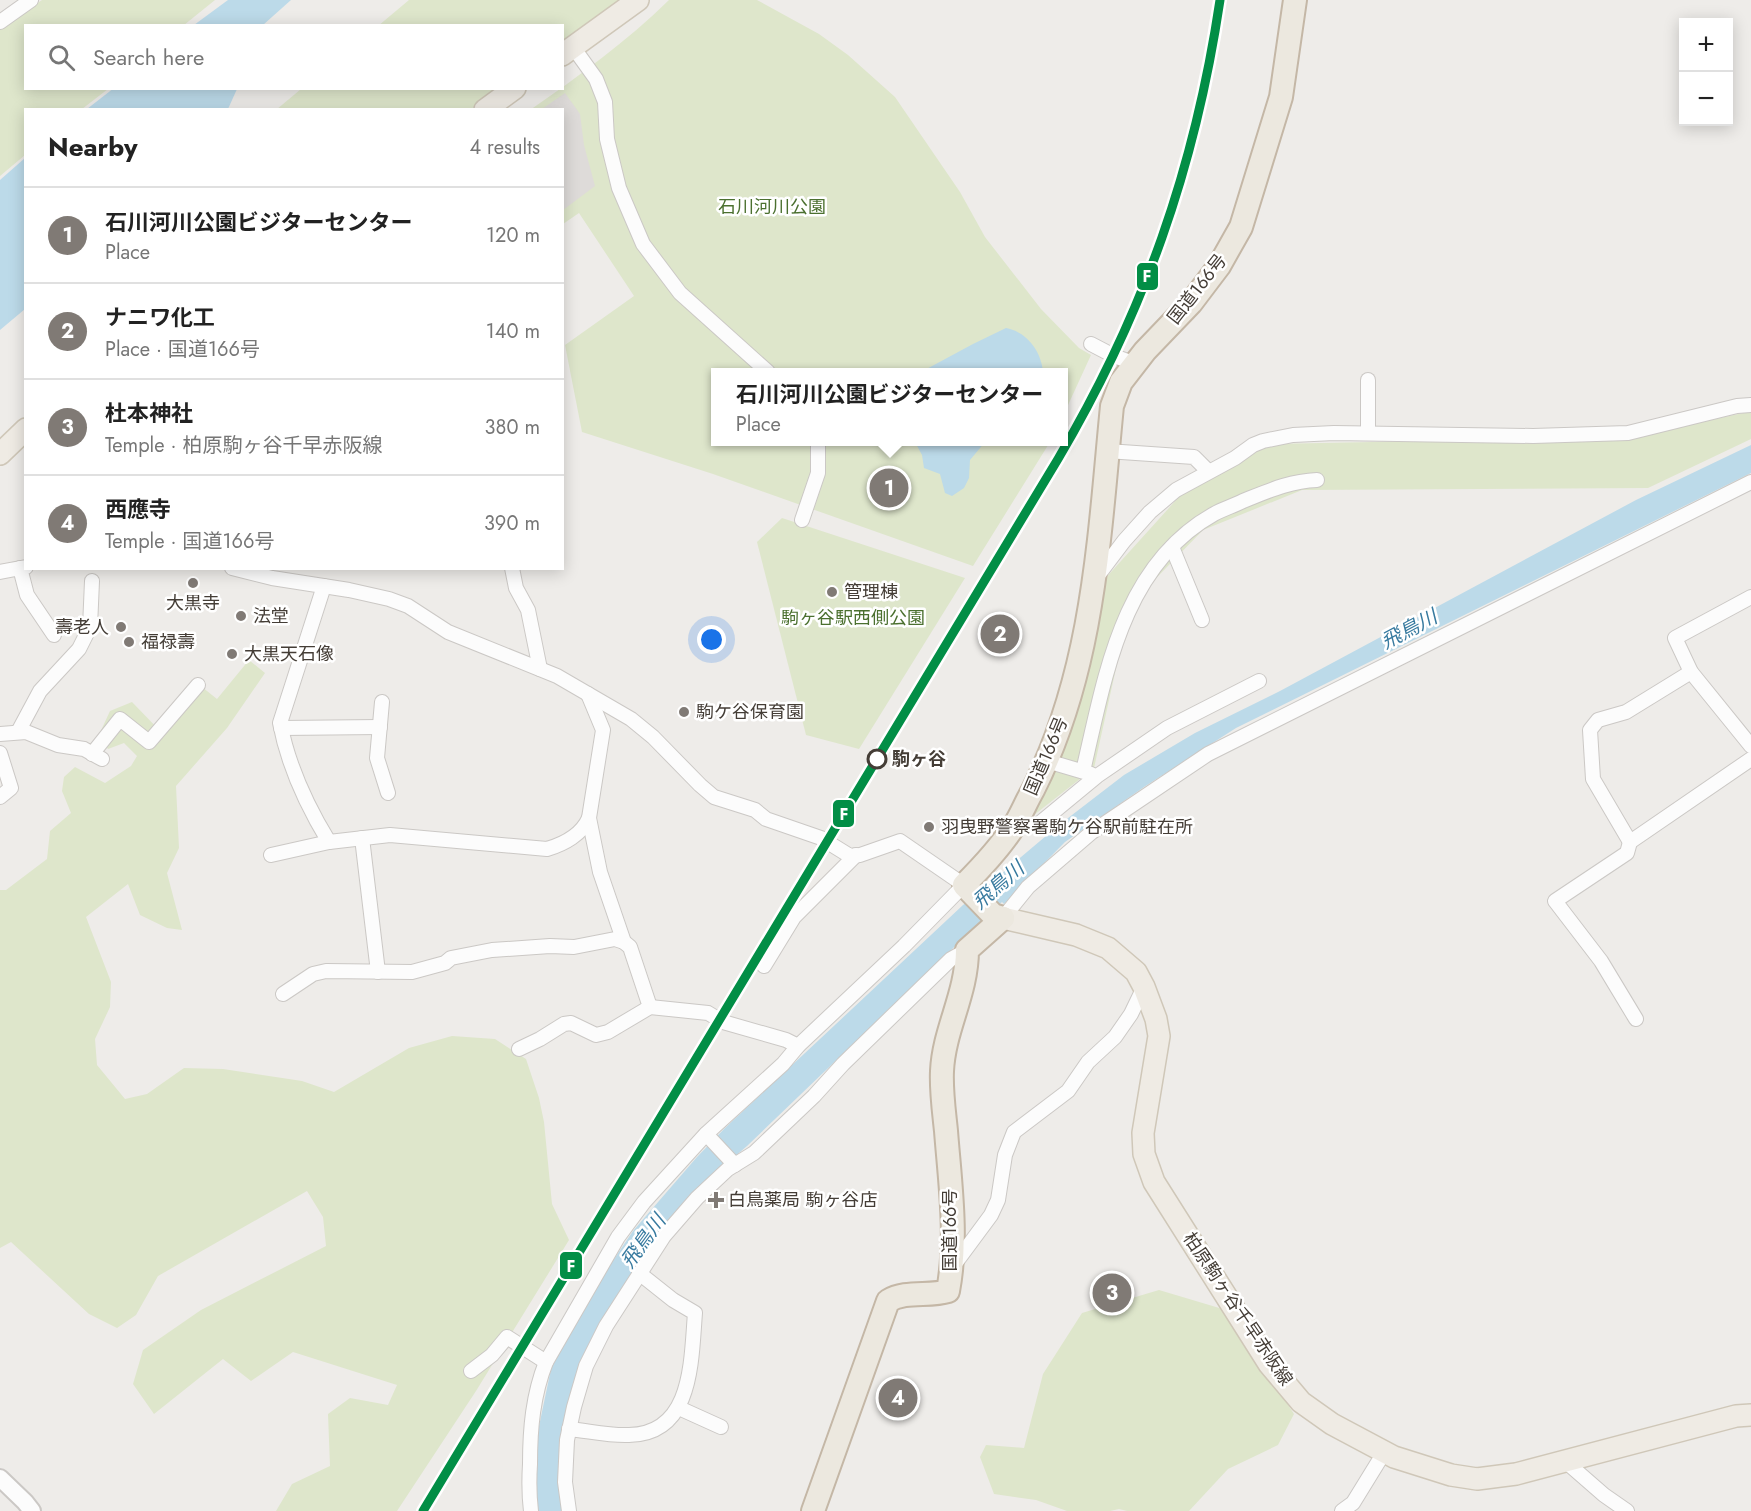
<!DOCTYPE html>
<html lang="en">
<head>
<meta charset="utf-8">
<style>
	:root { --surface:#fff; --page:#f6f6f6; --text:#222; --muted:#767676; --line:#e0e0e0; --accent:#807a75 }
	body { margin:0; font-family:Jost,"Noto Sans JP",sans-serif; background:var(--page); color:var(--text) }
	.controls { position:absolute; right:18px; top:18px; display:grid; overflow:hidden; border-radius:0px; box-shadow:0 3px 15px #0003 }
	.controls button { width:54px; height:54px; display:grid; place-items:center; padding:0; border:0; border-bottom:2px solid var(--line); background:var(--surface); color:var(--text); font:30px sans-serif }
	.you { position:absolute; left:712px; top:640px; width:21px; height:21px; margin:-15px; border:4px solid #fff; border-radius:50%; background:#1a73e8; box-shadow:0 0 0 9px #1a73e833 }
	.badge { display:grid; place-items:center; width:39px; height:39px; border-radius:50%; background:var(--accent); color:#fff; font-size:20px; font-weight:700 }
	.pin { position:absolute; translate:-50% -50%; border:3px solid #fff; box-shadow:0 2px 6px #0006 }
	.popup { position:absolute; left:711px; top:368px; width:357px; height:78px; box-sizing:border-box; display:grid; place-content:center; border-radius:0px; background:var(--surface); filter:drop-shadow(0 2px 4px #0005); font-size:20px; white-space:nowrap; color:var(--muted) }
	.popup b { font-size:22px; color:var(--text) }
	.popup::after { content:''; position:absolute; left:50%; top:100%; margin-left:-12px; border:12px solid transparent; border-top-color:var(--surface) }
	.list { margin:0; padding:0; list-style:none }
	h2 { display:flex; justify-content:space-between; align-items:center; height:78px; margin:0; padding:0 24px; font-size:26px }
	h2 small { font-size:20px; font-weight:400; color:var(--muted) }
	.list li { display:grid; grid-template-columns:39px 1fr auto; gap:18px; align-items:center; box-sizing:border-box; height:96px; padding:0 24px; border-top:2px solid var(--line) }
	.list b { display:block; font-size:22px; white-space:nowrap }
	.list p { margin:0; font-size:20px; white-space:nowrap; color:var(--muted) }
	.list em { font-size:20px; font-style:normal; color:var(--muted) }
	.icon { flex:none; width:33px; height:33px; fill:none; stroke:currentColor; stroke-width:2; stroke-linecap:round; stroke-linejoin:round }
	.map { position:relative; flex:none; width:1751px; height:1511px; overflow:hidden }
	.search { position:absolute; background:var(--surface); box-shadow:0 3px 15px #0003; left:24px; top:24px; width:540px; height:66px; display:flex; align-items:center; gap:15px; box-sizing:border-box; padding:0 21px; border-radius:0px; color:var(--muted); font-size:22px }
	.panel { position:absolute; background:var(--surface); box-shadow:0 3px 15px #0003; left:24px; top:108px; width:540px; height:462px; border-radius:0px }
	.map>svg:first-child { display:block }
	.green { fill:#dee6cb }
	.parking { fill:#dedbd9 }
	.water { fill:#bcdae9 }
	.lines { fill:none; stroke-linecap:round; stroke-linejoin:round }
	.minor-casing { stroke:#cbc8c5; stroke-width:16 }
	.tertiary-casing { stroke:#cbc8c5; stroke-width:20 }
	.primary-casing { stroke:#cfc7b8; stroke-width:24 }
	.trunk-casing { stroke:#c4b7a6; stroke-width:26 }
	.minor { stroke:#fcfcfc; stroke-width:14 }
	.tertiary { stroke:#fcfcfc; stroke-width:16 }
	.primary { stroke:#efebe4; stroke-width:21 }
	.trunk { stroke:#ece8df; stroke-width:22 }
	.rail-1-casing { stroke:#fff; stroke-width:14 }
	.rail-1 { stroke:#028e46; stroke-width:9 }
	.poi-dot { fill:#807a75; stroke:#fff; stroke-width:2 }
	.stop-dot { fill:#fff; stroke:#443d36; stroke-width:3 }
	.labels { text-anchor:middle; stroke-width:5; stroke-linejoin:round; paint-order:stroke }
	.park-label { font-size:18px; fill:#4b702f; stroke:#fff }
	.street-label { font-size:18px; fill:#443d36; stroke:#fff }
	.poi-label { font-size:18px; fill:#443d36; stroke:#fff; text-anchor:start }
	.stop-label { font-size:18px; font-weight:bold; fill:#443d36; stroke:#fff; text-anchor:start }
	.water-label { font-size:20px; font-style:italic; fill:#377a9f; stroke:#fff }
	.line-badge { stroke:#fff; stroke-width:2 }
	.badge-label { font-size:16px; text-anchor:middle; font-weight:bold; fill:#fff }
</style>
</head>
<body>
<div class="map">
<svg width="1751" height="1511" viewBox="0 0 1751 1511">
	<rect width="100%" height="100%" fill="#eeece9"/>
	<g class="green">
		<polygon points="42,0 215,0 184,25 26,26 26,88 108,89 82,109 26,110 25,155 0,176 0,29"/>
		<polygon points="409,0 624,0 563,44 562,26 378,26"/>
		<path d="M669,0H757L819,34L848,55L895,97L960,192L985,237L1041,309L1079,348L1091,355L1063,416V372H715V442H1050L973,566L713,474L582,432L565,345L634,296L579,213L563,224L562,110H530C579,76 626,42 669,0Z"/>
		<polygon points="301,89 500,89 471,109 276,110"/>
		<polygon points="1743,413 1751,413 1751,439 1648,488 1302,490 1203,530 1130,605 1094,768 1034,815 1031,814 1102,582 1187,488 1267,444 1633,437"/>
		<polygon points="782,518 965,578 859,749 806,735 757,542"/>
		<polygon points="249,660 265,673 227,728 176,786 179,848 167,873 182,930 167,928 140,915 128,884 86,917 111,982 110,1007 95,1039 97,1065 125,1099 147,1094 184,1068 223,1069 302,1081 334,1092 409,1048 452,1036 495,1039 526,1059 539,1098 544,1122 552,1204 569,1240 476,1391 397,1511 276,1511 292,1484 330,1466 328,1414 350,1398 388,1405 397,1385 293,1352 251,1381 223,1359 154,1414 133,1384 143,1350 201,1310 326,1246 323,1217 307,1191 158,1276 136,1315 117,1328 89,1314 11,1242 0,1248 0,890 6,890 47,859 50,831 71,813 62,791 64,777 75,767 105,783 131,766 137,756 124,743 108,749 98,737 110,711 132,702 163,734 202,687 217,699"/>
		<polygon points="1159,1290 1226,1310 1294,1414 1278,1445 1228,1469 1189,1511 1127,1511 1119,1509 1110,1511 1067,1511 1036,1500 994,1494 980,1457 986,1445 1024,1448 1043,1374 1082,1313"/>
	</g>
	<polygon class="parking" points="565,93 580,114 584,145 595,186 563,210 562,110 542,109"/>
	<g class="water">
		<polygon points="228,0 291,0 263,25 194,25"/>
		<polygon points="114,88 237,88 237,89 228,109 87,109"/>
		<polygon points="25,158 25,309 0,330 0,180"/>
		<path d="M1006,328C1027,332 1041,351 1043,372H921L973,344Z"/>
		<polygon points="915,442 985,442 970,460 969,478 964,488 952,496 945,493 940,474 924,468 922,455"/>
		<polygon points="1751,445 1751,473 1236,728 1144,787 1065,842 1004,904 1002,902 973,929 747,1146 696,1190 583,1365 564,1511 536,1511 534,1450 551,1369 581,1308 633,1231 697,1157 725,1128 963,905 989,887 988,885 1059,825 1124,775 1195,733 1280,691 1636,500"/>
	</g>
	<g class="lines">
		<defs>
			<g id="minor">
				<polyline points="0,22 31,0"/>
				<polyline points="573,47 596,79 605,102 607,139 619,188 643,244 680,293 768,372"/>
				<polyline points="1091,344 1114,356 1136,364"/>
				<polyline points="1368,380 1368,433"/>
				<polyline points="1107,451 1194,457 1208,471"/>
				<polyline points="802,520 818,473 818,442"/>
				<polyline points="1172,547 1202,620"/>
				<polyline points="20,568 27,595 54,635"/>
				<path d="M232,568L272,578L349,590L389,599L408,606L448,632L557,676L631,719L653,737L700,785L714,797L755,810L766,819L821,838L850,856L860,855L900,841L964,885L904,946L798,1046L783,1064L706,1134L644,1202L618,1237L546,1362C533,1395 530,1428 530,1464C529,1480 529,1495 531,1511"/>
				<polyline points="512,568 516,588 528,610 540,669"/>
				<polyline points="0,572 26,567"/>
				<polyline points="1096,578 1124,541 1150,512 1176,490 1235,458 1253,445 1263,441 1293,435 1334,433 1533,436 1628,433 1737,406 1751,405"/>
				<path d="M324,586L280,723C288,765 307,806 329,842"/>
				<polyline points="1751,597 1675,638 1691,672 1751,746"/>
				<polyline points="1691,672 1626,712 1598,720 1590,730 1593,779 1630,842 1751,759"/>
				<polyline points="382,702 377,758 388,793"/>
				<polyline points="281,728 380,727"/>
				<polyline points="18,732 40,691 79,649 90,627 92,581"/>
				<polyline points="0,734 26,732 58,745 84,749 102,759"/>
				<polyline points="0,753 11,788 0,797"/>
				<polyline points="92,754 120,719 149,742 198,685"/>
				<polyline points="1047,761 1091,774"/>
				<path d="M1083,771C1105,678 1121,566 1214,514C1223,509 1233,506 1243,501C1268,491 1290,481 1317,480"/>
				<polyline points="1040,823 1097,776 1167,728 1259,681"/>
				<polyline points="362,838 378,972"/>
				<polyline points="1630,842 1627,853 1555,901 1601,961 1636,1019"/>
				<path d="M271,855L329,842L390,835L547,849C564,844 582,834 589,818"/>
				<polyline points="1003,918 1028,887 1092,832 1208,754 1751,482"/>
				<polyline points="764,966 794,917 856,855"/>
				<polyline points="283,994 313,974 326,971 412,972 445,963 451,958 492,950 550,946 574,947 615,939 624,942"/>
				<polyline points="650,1007 708,1013 723,1022 786,1040 798,1046"/>
				<polyline points="519,1049 540,1039 564,1024 571,1023 596,1035 608,1032 650,1007 630,947 624,942 600,872 589,818 603,730 588,694"/>
				<polyline points="706,1134 735,1165"/>
				<polyline points="954,1265 991,1215 998,1200 1005,1155 1014,1132 1068,1091 1088,1062 1115,1037 1131,1014 1144,987"/>
				<polyline points="471,1371 492,1355 507,1337 546,1362"/>
				<polyline points="679,1408 721,1427"/>
				<path d="M569,1429C589,1431 610,1436 629,1435C693,1434 691,1361 695,1313L673,1300L639,1273"/>
				<polyline points="1565,1461 1604,1495 1627,1511"/>
				<polyline points="569,1511 565,1482 567,1440 574,1407 586,1366 606,1326 664,1236 697,1198 728,1169 754,1153 814,1096 843,1064 951,959 967,950"/>
				<polyline points="1342,1511 1353,1503 1385,1451"/>
			</g>
			<polyline id="tertiary" points="0,1478 25,1502 32,1511"/>
			<g id="primary">
				<polyline points="562,55 638,0"/>
				<polyline points="485,110 515,88"/>
				<polyline points="0,454 26,429"/>
				<polyline points="1003,918 1076,935 1108,948 1136,972 1144,987 1156,1019 1159,1036 1143,1133 1144,1154 1154,1182 1269,1364 1301,1402 1332,1424 1394,1457 1451,1475 1477,1479 1516,1474 1736,1416 1751,1415"/>
			</g>
			<g id="trunk">
				<path d="M1003,918L993,915L964,885C982,867 1000,848 1014,826C1021,815 1026,802 1033,790C1094,669 1099,538 1112,406L1121,382L1145,351L1191,303L1219,266L1241,227L1281,97L1295,0"/>
				<path d="M813,1511L888,1301C906,1290 929,1297 948,1291C958,1238 950,1183 946,1131C944,1111 941,1091 942,1071C944,1029 967,994 967,950L1003,918"/>
			</g>
		</defs>
		<use href="#minor" class="minor-casing"/>
		<use href="#tertiary" class="tertiary-casing"/>
		<use href="#primary" class="primary-casing"/>
		<use href="#trunk" class="trunk-casing"/>
		<use href="#minor" class="minor"/>
		<use href="#tertiary" class="tertiary"/>
		<use href="#primary" class="primary"/>
		<use href="#trunk" class="trunk"/>
		<defs>
			<path id="rail-1" d="M423,1511L1058,459C1144,313 1195,168 1220,0"/>
		</defs>
		<use href="#rail-1" class="rail-1-casing"/>
		<use href="#rail-1" class="rail-1"/>
	</g>
	<g class="poi-dot">
		<circle cx="193" cy="583" r="6"/>
		<circle cx="832" cy="592" r="6"/>
		<circle cx="241" cy="616" r="6"/>
		<circle cx="121" cy="627" r="6"/>
		<circle cx="129" cy="642" r="6"/>
		<circle cx="232" cy="654" r="6"/>
		<circle cx="684" cy="712" r="6"/>
		<circle cx="929" cy="827" r="6"/>
		<path d="M713 1191h6v6h6v6h-6v6h-6v-6h-6v-6h6z"/>
	</g>
	<circle class="stop-dot" cx="877" cy="759" r="9"/>
	<g class="labels">
		<g class="park-label">
			<text x="772" y="213">石川河川公園</text>
			<text x="853" y="624">駒ヶ谷駅西側公園</text>
		</g>
		<g class="street-label">
			<text transform="translate(1197 289) rotate(-52)" y="6">国道166号</text>
			<text transform="translate(1046 756) rotate(-67)" y="6">国道166号</text>
			<text transform="translate(950 1230) rotate(-90)" y="6">国道166号</text>
			<text transform="translate(1238 1309) rotate(56)" y="6">柏原駒ヶ谷千早赤阪線</text>
		</g>
		<g class="poi-label">
			<text x="844" y="598">管理棟</text>
			<text x="193" y="609" text-anchor="middle">大黒寺</text>
			<text x="253" y="622">法堂</text>
			<text x="109" y="633" text-anchor="end">壽老人</text>
			<text x="141" y="648">福禄壽</text>
			<text x="244" y="660">大黒天石像</text>
			<text x="696" y="718">駒ケ谷保育園</text>
			<text x="941" y="833">羽曳野警察署駒ケ谷駅前駐在所</text>
			<text x="728" y="1206">白鳥薬局 駒ヶ谷店</text>
		</g>
		<g class="stop-label">
			<text x="892" y="765">駒ヶ谷</text>
		</g>
		<g class="water-label">
			<text transform="translate(1409 629) rotate(-28)" y="7">飛鳥川</text>
			<text transform="translate(998 885) rotate(-41)" y="7">飛鳥川</text>
			<text transform="translate(643 1241) rotate(-54)" y="7">飛鳥川</text>
		</g>
	</g>
	<g class="line-badge">
		<rect x="1136" y="262" width="23" height="29" rx="6" fill="#028e46"/>
		<rect x="832" y="799" width="23" height="29" rx="6" fill="#028e46"/>
		<rect x="559" y="1251" width="24" height="29" rx="6" fill="#028e46"/>
	</g>
	<g class="badge-label">
		<text x="1147" y="282">F</text>
		<text x="844" y="820">F</text>
		<text x="571" y="1272">F</text>
	</g>
</svg>
<div class="controls">
<button>+</button>
<button>−</button>
</div>
<div class="you"></div>
<div class="pin badge" style="left:889px;top:488px">1</div>
<div class="popup"><b>石川河川公園ビジターセンター</b>Place</div>
<div class="pin badge" style="left:1000px;top:634px">2</div>
<div class="pin badge" style="left:1112px;top:1293px">3</div>
<div class="pin badge" style="left:898px;top:1398px">4</div>
<div class="search"><svg class="icon" aria-label="search" viewBox="0 0 24 24"><circle cx="10" cy="10" r="6"/><path d="M15 15l6 6"/></svg>Search here</div>
<section class="panel">
<h2>Nearby<small>4 results</small></h2>
<ul class="list">
<li><span class="badge">1</span><div><b>石川河川公園ビジターセンター</b><p>Place</p></div><em>120 m</em></li>
<li><span class="badge">2</span><div><b>ナニワ化工</b><p>Place · 国道166号</p></div><em>140 m</em></li>
<li><span class="badge">3</span><div><b>杜本神社</b><p>Temple · 柏原駒ヶ谷千早赤阪線</p></div><em>380 m</em></li>
<li><span class="badge">4</span><div><b>西應寺</b><p>Temple · 国道166号</p></div><em>390 m</em></li>
</ul>
</section>
</div>
</body>
</html>
